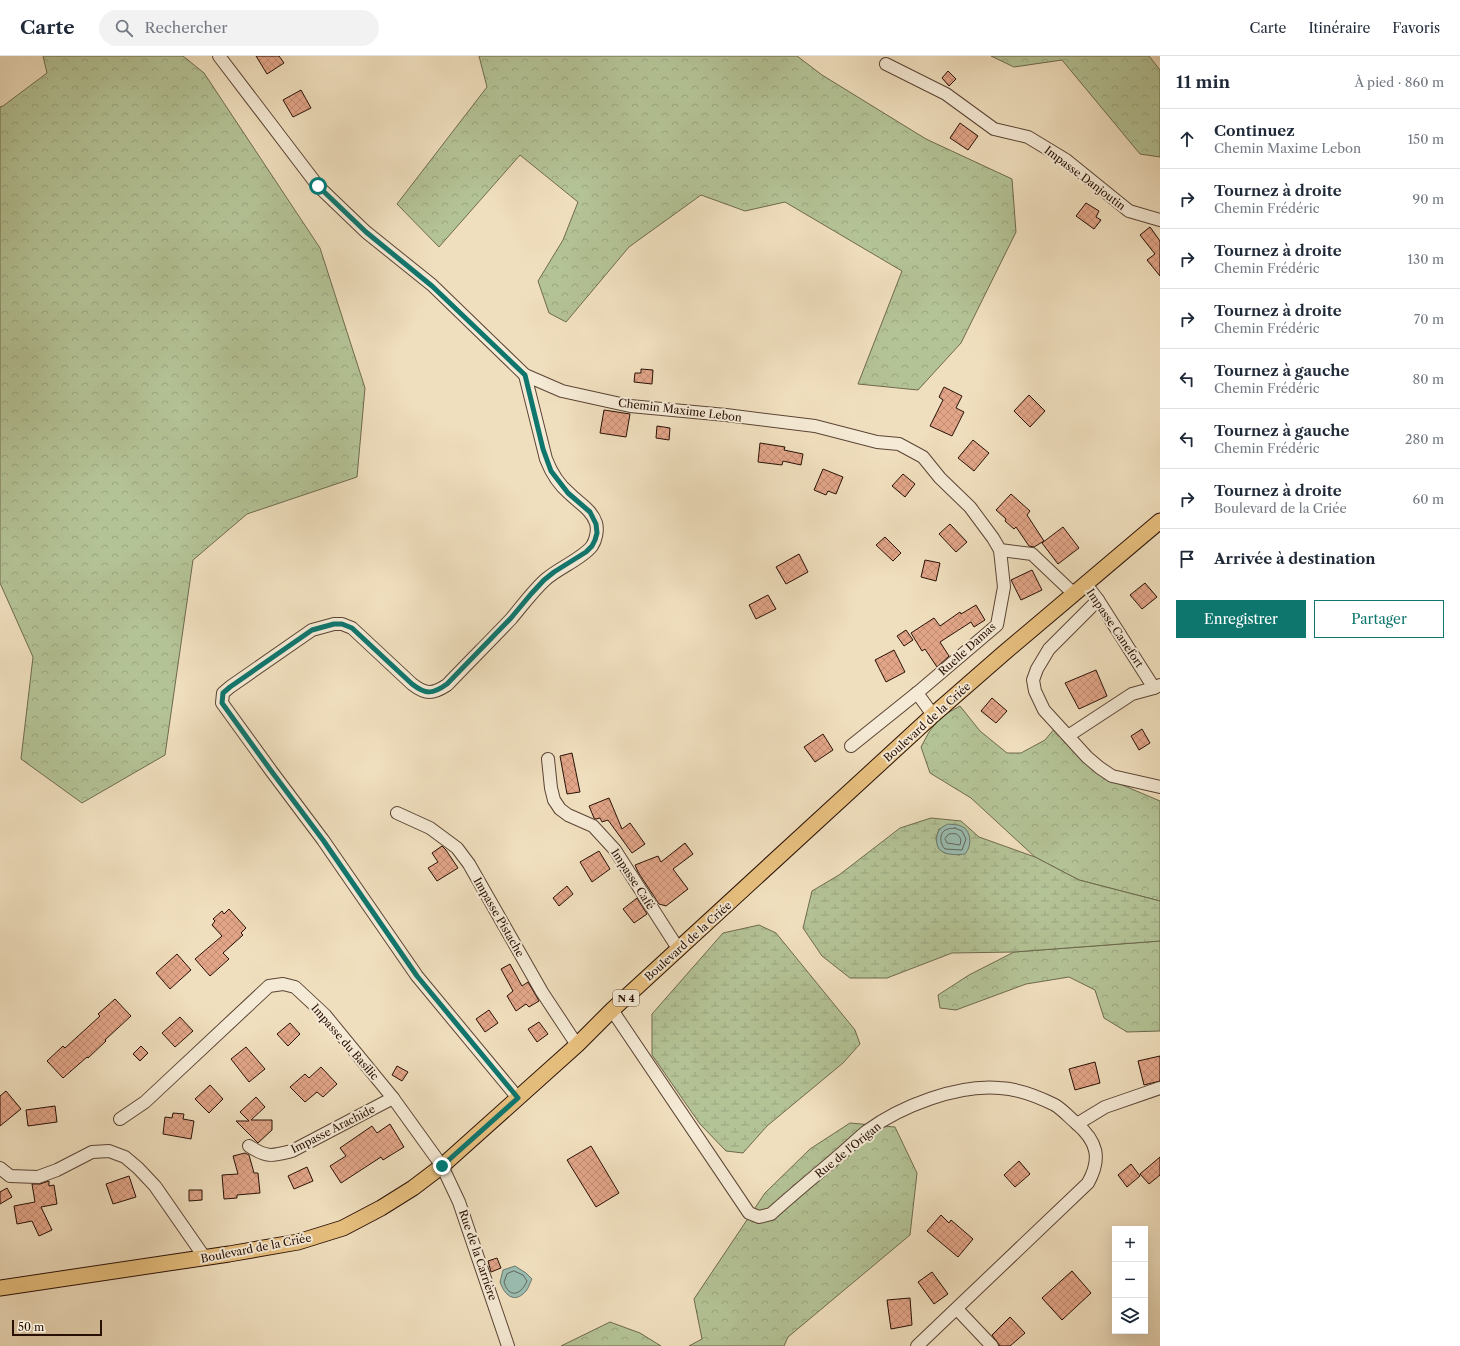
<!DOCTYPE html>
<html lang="fr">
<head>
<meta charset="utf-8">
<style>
	:root { --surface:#fff; --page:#f2f2f3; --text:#1f2937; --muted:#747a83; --line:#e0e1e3; --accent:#0f766e }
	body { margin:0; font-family:"Libre Caslon Text",serif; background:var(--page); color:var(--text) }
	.controls { position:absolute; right:12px; bottom:12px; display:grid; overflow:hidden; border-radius:0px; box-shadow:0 4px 16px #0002 }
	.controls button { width:36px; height:36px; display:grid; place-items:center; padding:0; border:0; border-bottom:1px solid var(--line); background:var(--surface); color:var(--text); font:20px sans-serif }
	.scale { position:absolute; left:12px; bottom:10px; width:90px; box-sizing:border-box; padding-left:4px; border:2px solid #291006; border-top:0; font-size:11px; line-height:14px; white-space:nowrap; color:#291006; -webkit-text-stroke:3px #f5ead5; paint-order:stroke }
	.stop { position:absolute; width:12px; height:12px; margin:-9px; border:3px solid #0f766e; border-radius:50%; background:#fff }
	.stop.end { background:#0f766e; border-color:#fff; box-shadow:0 1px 4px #0008 }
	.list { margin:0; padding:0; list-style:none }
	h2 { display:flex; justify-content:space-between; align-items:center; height:52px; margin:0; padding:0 16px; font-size:17px }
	h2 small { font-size:13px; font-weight:400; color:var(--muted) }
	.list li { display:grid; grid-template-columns:26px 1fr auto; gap:12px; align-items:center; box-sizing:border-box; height:60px; padding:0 16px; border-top:1px solid var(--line) }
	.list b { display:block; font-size:15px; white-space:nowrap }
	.list p { margin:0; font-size:13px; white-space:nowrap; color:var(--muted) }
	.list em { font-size:13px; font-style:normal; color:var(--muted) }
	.actions { display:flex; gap:8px; padding:12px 16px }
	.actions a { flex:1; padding:9px 0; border:1px solid var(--accent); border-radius:0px; text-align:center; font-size:14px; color:var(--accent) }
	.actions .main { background:var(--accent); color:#fff }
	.icon { flex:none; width:22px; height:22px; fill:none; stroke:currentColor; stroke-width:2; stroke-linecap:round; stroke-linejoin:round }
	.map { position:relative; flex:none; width:1160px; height:1290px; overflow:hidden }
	header { display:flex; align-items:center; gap:24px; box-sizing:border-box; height:56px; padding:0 20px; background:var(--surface); border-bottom:1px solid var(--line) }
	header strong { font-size:19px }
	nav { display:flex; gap:22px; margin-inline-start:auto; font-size:14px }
	.search { width:280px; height:36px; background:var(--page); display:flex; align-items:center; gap:10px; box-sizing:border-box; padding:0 14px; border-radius:22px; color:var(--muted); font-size:15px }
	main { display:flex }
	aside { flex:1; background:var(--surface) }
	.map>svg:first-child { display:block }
	.forest { fill:url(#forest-crowns); stroke:#6e6a4e }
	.wetland { fill:url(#wetland-marsh); stroke:#6e6a4e; fill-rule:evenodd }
	.water { fill:#9abdb1; stroke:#6d786d }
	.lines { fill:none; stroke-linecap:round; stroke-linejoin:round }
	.shore { stroke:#62665c; stroke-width:1 }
	.building { fill:url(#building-cross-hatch); stroke:#291006 }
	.minor-casing { stroke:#5b4434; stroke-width:14 }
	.major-casing { stroke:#291006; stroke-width:17 }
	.minor { stroke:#f5ead5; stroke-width:12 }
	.major { stroke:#e8c07f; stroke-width:15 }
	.route { stroke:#0f766e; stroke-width:5 }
	.labels { text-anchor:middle; stroke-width:4; stroke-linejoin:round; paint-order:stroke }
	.shield { fill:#f5ead5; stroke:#665144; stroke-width:1 }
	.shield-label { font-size:10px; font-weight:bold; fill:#291006 }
	.street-label { font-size:11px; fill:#291006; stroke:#f5ead5 }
</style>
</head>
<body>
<header>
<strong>Carte</strong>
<div class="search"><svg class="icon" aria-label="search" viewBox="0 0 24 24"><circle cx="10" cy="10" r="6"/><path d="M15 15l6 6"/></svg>Rechercher</div>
<nav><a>Carte</a><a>Itinéraire</a><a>Favoris</a></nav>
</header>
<main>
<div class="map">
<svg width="1160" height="1290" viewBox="0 0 1160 1290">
	<defs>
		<pattern id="forest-crowns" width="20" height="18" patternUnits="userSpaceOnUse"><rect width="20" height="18" fill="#b4c396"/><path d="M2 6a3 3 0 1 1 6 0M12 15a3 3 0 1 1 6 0" fill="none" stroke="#9ba680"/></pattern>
		<pattern id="wetland-marsh" width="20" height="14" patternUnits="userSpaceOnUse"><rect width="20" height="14" fill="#b4c396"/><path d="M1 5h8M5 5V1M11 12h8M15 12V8" fill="none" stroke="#9ba680"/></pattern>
		<pattern id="building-cross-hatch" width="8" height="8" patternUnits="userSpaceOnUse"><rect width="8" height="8" fill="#e2a588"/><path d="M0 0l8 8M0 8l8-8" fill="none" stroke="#c28d74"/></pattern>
	</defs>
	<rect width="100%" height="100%" fill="#f0dfbe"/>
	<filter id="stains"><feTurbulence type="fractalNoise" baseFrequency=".005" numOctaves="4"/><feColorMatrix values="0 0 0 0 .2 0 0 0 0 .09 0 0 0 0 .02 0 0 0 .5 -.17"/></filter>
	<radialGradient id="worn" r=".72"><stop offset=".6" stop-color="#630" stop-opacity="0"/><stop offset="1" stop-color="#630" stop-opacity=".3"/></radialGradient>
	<g class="forest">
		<polygon points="43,0 183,0 204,17 320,192 365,332 357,421 247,458 193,504 165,699 82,747 21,703 33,601 0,527 0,51 3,50 47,17"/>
		<polygon points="479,0 797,0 822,19 926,83 1012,123 1016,176 961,287 918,334 858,328 902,215 785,146 745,155 701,139 629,191 566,266 549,257 538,225 563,184 578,146 520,99 439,191 397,148 487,31"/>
		<polygon points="991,0 1149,0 1160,14 1160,101 1140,98 1062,4 1014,11"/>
		<polygon points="960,650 980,675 1007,697 1021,697 1045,684 1055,672 1120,728 1160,745 1160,845 1079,824 1035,801 971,742 930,717 921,691 929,676 942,660"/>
		<polygon points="1160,885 1160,975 1127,976 1104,962 1095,934 1069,921 1026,928 956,954 940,952 938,939 969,919 1014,896"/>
		<polygon points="850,1067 895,1071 917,1117 910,1179 788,1281 784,1290 689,1290 702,1283 694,1243 765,1137 810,1093"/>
		<polygon points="610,1266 640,1277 661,1290 561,1290"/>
	</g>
	<g class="wetland">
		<path d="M931,762L961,765L979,781L1035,801L1079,824L1160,845V885L1014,896L952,897L887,922H850L822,900L803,872L812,835L839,819L900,772ZM955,768L960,799L945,797L939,793L936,783L939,773Z"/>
		<polygon points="759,869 776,877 855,974 860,988 843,1007 767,1070 743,1097 726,1095 700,1068 652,999 652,958 723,877"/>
	</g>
	<g class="water">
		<path d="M948,768C952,769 957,768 961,770C972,775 972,790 965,798C959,799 948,799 943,796C935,793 935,779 940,773C942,771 946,769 948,768Z"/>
		<path d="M515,1210L526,1217L532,1223C530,1227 528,1233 526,1235C514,1249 504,1238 500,1226L503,1214Z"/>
	</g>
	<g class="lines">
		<g class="shore">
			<path d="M955,772L962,775L966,783L962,794L945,793C939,787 939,775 948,773C950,772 953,773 955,772Z"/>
			<path d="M949,778C956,777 958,777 961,784L960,789L947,787L945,783Z"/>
			<path d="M514,1215L523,1219L527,1225C521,1239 509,1243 504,1226L507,1218Z"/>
		</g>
	</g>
	<g class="building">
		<polygon points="256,0 279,0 284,7 267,18"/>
		<polygon points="948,15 956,23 949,30 942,22"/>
		<polygon points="301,34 311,52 293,61 283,44"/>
		<polygon points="960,67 978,80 968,94 950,82"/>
		<polygon points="1086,147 1099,155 1096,161 1101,164 1094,173 1076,160"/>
		<polygon points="1150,171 1160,185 1160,220 1147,204 1155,198 1140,179"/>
		<polygon points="641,313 653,314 652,328 634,326 635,317 641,317"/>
		<polygon points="944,331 962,340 956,352 964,356 952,380 930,370 943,344 939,341"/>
		<polygon points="1029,339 1045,355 1030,371 1014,355"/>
		<polygon points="604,354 630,358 626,381 600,377"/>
		<polygon points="657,370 670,372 669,384 656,382"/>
		<polygon points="973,384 989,397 974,415 958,402"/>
		<polygon points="760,387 785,391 784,394 803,398 801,409 783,405 782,409 758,406"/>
		<polygon points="823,413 843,421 836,438 828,435 826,439 814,434"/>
		<polygon points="903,418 915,428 905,441 892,430"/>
		<polygon points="1011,438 1030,455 1027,459 1044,485 1034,491 1029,490 1016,471 1014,473 1005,465 1006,463 996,454"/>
		<polygon points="950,468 967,486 956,496 939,478"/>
		<polygon points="1063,471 1079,492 1058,508 1042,487"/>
		<polygon points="885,481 901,497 893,505 876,489"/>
		<polygon points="799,498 808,516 786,528 776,511"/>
		<polygon points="925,504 940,507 936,525 921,521"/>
		<polygon points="1032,514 1042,534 1021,544 1011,524"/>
		<polygon points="1145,527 1157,541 1142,553 1130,539"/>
		<polygon points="768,539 776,553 756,563 749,549"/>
		<polygon points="976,549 985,564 974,571 971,566 940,586 949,600 937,611 925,593 922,595 911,577 934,562 940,570 960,556 961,558"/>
		<polygon points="906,574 913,584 904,590 897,580"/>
		<polygon points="894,594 905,616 886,626 875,604"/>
		<polygon points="1096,614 1107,640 1079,653 1065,627"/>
		<polygon points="992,642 1007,655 996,667 981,655"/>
		<polygon points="1142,673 1150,687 1139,694 1131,680"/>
		<polygon points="823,678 833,694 815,706 804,691"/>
		<polygon points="572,697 580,736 567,738 560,700"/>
		<polygon points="609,742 622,773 630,767 645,788 632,797 608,764 602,766 600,762 596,763 594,762 589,750"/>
		<polygon points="685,787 693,798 673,813 688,833 666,850 659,848 638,816 635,809 658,800 661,806"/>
		<polygon points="442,790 446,794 458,812 437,825 428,812 438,806 432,797"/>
		<polygon points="599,795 610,813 592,826 580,806"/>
		<polygon points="567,830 573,838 559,850 553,842"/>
		<polygon points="637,842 647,858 634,867 623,853"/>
		<polygon points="229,853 246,872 241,877 243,879 223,897 229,903 210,920 195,903 222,880 212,869 215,865 213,863 222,855 224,858"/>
		<polygon points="177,898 191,914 170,933 156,917"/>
		<polygon points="510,908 522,930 528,926 539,945 529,951 526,948 516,955 507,940 513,935 501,913"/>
		<polygon points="115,943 131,960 105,984 106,985 88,1002 87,1001 63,1022 47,1005 63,990 65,992 100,960 98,958"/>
		<polygon points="489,954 498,967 485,976 476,963"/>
		<polygon points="180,961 193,975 175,991 162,977"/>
		<polygon points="539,966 548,978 537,986 528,973"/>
		<polygon points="290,967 300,978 288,990 277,978"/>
		<polygon points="141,990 148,997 140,1005 133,998"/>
		<polygon points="246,991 265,1013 249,1026 231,1003"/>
		<polygon points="1160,1000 1160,1025 1144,1029 1138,1005"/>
		<polygon points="1095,1006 1100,1027 1075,1034 1069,1013"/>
		<polygon points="397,1010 408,1016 402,1025 392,1019"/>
		<polygon points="321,1011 337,1028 323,1041 317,1036 305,1046 290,1031 305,1018 309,1022"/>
		<polygon points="210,1029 223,1043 209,1057 195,1043"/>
		<polygon points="6,1035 21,1053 0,1070 0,1040"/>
		<polygon points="256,1041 265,1051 251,1064 272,1064 272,1074 258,1087 236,1065 249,1065 240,1056"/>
		<polygon points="55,1050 57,1066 28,1070 26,1054"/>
		<polygon points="173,1057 184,1058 183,1063 194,1065 191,1083 163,1078 165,1061 172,1062"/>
		<polygon points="390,1068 404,1091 383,1104 381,1101 341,1127 330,1110 346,1100 340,1092 372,1070 377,1077"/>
		<polygon points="591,1090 619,1137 596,1151 567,1104"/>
		<polygon points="245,1097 249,1099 254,1117 258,1117 260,1137 237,1139 237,1142 224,1143 222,1119 238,1118 233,1100"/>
		<polygon points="1160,1101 1160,1119 1149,1128 1140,1118"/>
		<polygon points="1019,1105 1030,1118 1015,1131 1004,1119"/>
		<polygon points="1131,1108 1140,1120 1127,1131 1118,1119"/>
		<polygon points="307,1111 313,1125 294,1133 288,1120"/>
		<polygon points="129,1120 136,1141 113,1148 106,1128"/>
		<polygon points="49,1125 49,1130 54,1129 57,1148 41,1151 52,1174 39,1180 32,1165 17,1168 14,1150 35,1146 32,1128 40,1128"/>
		<polygon points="7,1132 12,1141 0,1148 0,1136"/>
		<polygon points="189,1134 202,1134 202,1144 189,1145"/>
		<polygon points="941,1159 949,1167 951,1164 973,1183 958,1201 927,1175"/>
		<polygon points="497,1202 501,1212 491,1216 488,1205"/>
		<polygon points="1072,1215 1091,1237 1062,1264 1042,1242"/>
		<polygon points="932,1216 948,1238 934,1248 918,1226"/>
		<polygon points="910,1242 912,1269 891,1273 887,1244"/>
		<polygon points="1010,1261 1025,1277 1010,1290 1000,1290 992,1279"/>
	</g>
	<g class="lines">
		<defs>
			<g id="minor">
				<polyline points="219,0 318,130 366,176 432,229 525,319 562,335 630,350 726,359 815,370 877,386 899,388 923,401 940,422 970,451 993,482 1000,494 1032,498 1073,537"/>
				<polyline points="886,8 946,38 994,73 1028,81 1066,104 1129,155 1160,164"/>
				<polyline points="1085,527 1098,544 1154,632 1160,629"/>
				<polyline points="1098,544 1049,593 1037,613 1033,624 1035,635 1044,654 1087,701 1100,712 1112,720 1160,731"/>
				<polyline points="917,637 933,659"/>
				<polyline points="1068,680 1132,638 1154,632"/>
				<polyline points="851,690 917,637 997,569 1004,531 1000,494"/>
				<polyline points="548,703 551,732 554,744 560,753 568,759 593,770 615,794 679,894"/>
				<polyline points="397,757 430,772 457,792 469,808 542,936 577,989"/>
				<path d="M612,954L749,1157L759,1161L771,1158C792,1139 814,1121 835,1103C846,1094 856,1084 867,1075C901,1050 958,1028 1000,1032C1019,1033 1039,1041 1055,1049C1063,1054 1069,1061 1076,1067C1097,1085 1102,1102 1088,1127L917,1290"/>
				<path d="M518,1042L417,920L323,784L272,716L222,647L223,637L230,631L312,574L334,568H342L352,572L412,628C426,639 433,638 447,629C468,607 490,585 511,563C522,550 532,536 545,524C558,512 582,503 592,490C596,484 598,474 596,467C592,454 579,447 570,438C559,429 551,416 546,403L525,319"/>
				<polyline points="120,1063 145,1046 269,930 283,928 295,931 325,959 393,1042 442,1110 459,1146 508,1290"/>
				<polyline points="1077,1068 1105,1051 1160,1032"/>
				<path d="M249,1090C267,1102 272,1100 292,1095L393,1042"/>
				<polyline points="0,1112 10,1120 38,1121 57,1114 92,1096 109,1095 125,1101 138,1112 155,1130 205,1202"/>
				<polyline points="957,1253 992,1290"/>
			</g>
			<polyline id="major" points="0,1232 229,1198 298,1186 343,1172 381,1152 413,1132 442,1110 577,989 612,954 933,659 1004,597 1160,465"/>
		</defs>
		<use href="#minor" class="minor-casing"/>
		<use href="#major" class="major-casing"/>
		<use href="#minor" class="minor"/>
		<use href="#major" class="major"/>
	</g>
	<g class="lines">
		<path class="route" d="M318,130L366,176L432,230L525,319L543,393L551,415L568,437L590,456L596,468L597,477L595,484L592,490L586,496L554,516L544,524L531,538L511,562L447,628C433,638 426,639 412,628L352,572L342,568H334L312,574L230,631L223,637L222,647L272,716L323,784L417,920L518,1042L442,1110"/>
	</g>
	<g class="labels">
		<rect class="shield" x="613" y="934" width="26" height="16" rx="3"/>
		<g class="shield-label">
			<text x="626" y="946">N 4</text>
		</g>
		<g class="street-label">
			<text transform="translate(1085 122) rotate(37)" y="4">Impasse Danjoutin</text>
			<text transform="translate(680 354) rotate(7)" y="4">Chemin Maxime Lebon</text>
			<text transform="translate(1115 572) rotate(56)" y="4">Impasse Canefort</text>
			<text transform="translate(967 593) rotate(-42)" y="4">Ruelle Damas</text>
			<text transform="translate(927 666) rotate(-42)" y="4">Boulevard de la Criée</text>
			<text transform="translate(633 823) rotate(57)" y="4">Impasse Café</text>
			<text transform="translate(499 861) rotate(60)" y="4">Impasse Pistache</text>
			<text transform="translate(688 885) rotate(-42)" y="4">Boulevard de la Criée</text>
			<text transform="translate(345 986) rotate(49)" y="4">Impasse du Basilic</text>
			<text transform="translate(333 1073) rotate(-27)" y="4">Impasse Arachide</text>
			<text transform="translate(848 1094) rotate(-39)" y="4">Rue de l'Origan</text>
			<text transform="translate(256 1192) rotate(-11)" y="4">Boulevard de la Criée</text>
			<text transform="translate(478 1199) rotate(71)" y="4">Rue de la Carrière</text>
		</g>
	</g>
	<rect width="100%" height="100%" filter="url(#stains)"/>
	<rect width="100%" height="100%" fill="url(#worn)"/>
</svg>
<div class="controls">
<button>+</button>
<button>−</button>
<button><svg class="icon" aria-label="layers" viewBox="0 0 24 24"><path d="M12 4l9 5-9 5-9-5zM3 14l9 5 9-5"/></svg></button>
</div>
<div class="scale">50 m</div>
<div class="stop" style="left:318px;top:130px"></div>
<div class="stop end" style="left:442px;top:1110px"></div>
</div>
<aside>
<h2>11 min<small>À pied · 860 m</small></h2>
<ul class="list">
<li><svg class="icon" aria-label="ahead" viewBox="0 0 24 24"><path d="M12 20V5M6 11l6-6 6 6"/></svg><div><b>Continuez</b><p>Chemin Maxime Lebon</p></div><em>150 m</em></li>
<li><svg class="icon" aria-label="right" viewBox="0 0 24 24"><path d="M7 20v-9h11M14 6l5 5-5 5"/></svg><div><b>Tournez à droite</b><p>Chemin Frédéric</p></div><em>90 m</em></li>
<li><svg class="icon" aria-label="right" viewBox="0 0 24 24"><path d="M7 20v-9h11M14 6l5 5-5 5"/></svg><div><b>Tournez à droite</b><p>Chemin Frédéric</p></div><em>130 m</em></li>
<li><svg class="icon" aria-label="right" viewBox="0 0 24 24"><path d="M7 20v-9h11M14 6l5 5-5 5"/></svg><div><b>Tournez à droite</b><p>Chemin Frédéric</p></div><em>70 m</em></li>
<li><svg class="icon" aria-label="left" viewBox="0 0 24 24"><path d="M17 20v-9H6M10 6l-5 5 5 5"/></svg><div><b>Tournez à gauche</b><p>Chemin Frédéric</p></div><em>80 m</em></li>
<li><svg class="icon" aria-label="left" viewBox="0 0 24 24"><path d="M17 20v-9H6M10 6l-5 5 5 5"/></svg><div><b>Tournez à gauche</b><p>Chemin Frédéric</p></div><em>280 m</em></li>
<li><svg class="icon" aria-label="right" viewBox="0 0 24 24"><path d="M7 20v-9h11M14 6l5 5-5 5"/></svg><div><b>Tournez à droite</b><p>Boulevard de la Criée</p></div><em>60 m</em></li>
<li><svg class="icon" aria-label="arrive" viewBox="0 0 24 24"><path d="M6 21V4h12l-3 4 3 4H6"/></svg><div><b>Arrivée à destination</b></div></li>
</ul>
<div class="actions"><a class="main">Enregistrer</a><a>Partager</a></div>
</aside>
</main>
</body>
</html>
